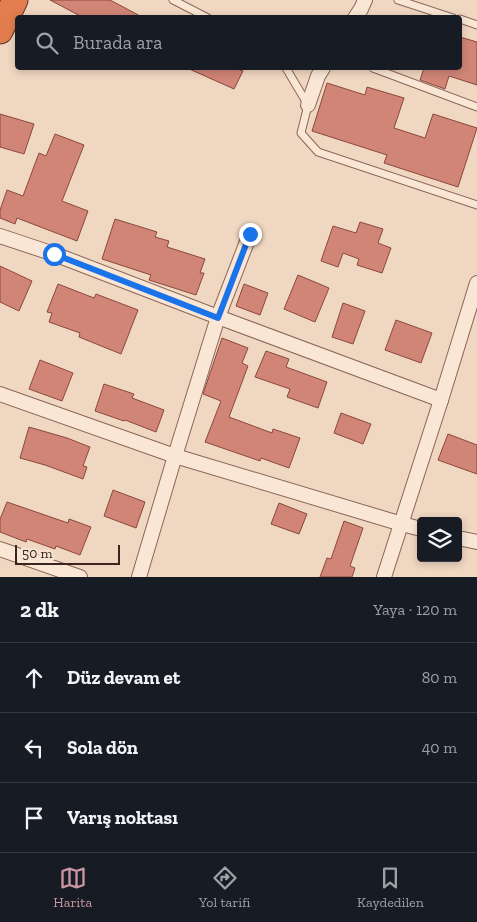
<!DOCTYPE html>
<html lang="tr">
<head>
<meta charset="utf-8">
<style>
	:root { --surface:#171b24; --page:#20242c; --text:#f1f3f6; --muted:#9ea1a6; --line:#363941; --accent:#cb96a5 }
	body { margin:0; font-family:"Zilla Slab",serif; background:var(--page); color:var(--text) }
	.controls { position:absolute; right:15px; bottom:15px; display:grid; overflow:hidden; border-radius:5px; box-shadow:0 2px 8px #0003 }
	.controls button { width:45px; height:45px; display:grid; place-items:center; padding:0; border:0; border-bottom:1px solid var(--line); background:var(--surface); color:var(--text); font:25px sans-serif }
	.scale { position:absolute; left:15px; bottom:12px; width:105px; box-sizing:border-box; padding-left:5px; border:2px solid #3a241d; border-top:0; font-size:14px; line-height:18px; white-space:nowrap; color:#3a241d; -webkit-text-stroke:4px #f7e3d1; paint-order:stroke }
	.stop { position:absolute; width:15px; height:15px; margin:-11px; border:4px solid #1a73e8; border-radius:50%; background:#fff }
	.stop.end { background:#1a73e8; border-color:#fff; box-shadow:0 1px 5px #0008 }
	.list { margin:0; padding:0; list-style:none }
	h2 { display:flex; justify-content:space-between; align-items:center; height:65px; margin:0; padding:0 20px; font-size:21px }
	h2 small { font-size:16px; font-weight:400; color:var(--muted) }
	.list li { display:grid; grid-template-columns:32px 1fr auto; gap:15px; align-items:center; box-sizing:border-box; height:70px; padding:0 20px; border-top:1px solid var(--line) }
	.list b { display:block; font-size:19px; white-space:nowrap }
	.list em { font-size:16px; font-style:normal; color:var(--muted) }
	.icon { flex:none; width:28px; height:28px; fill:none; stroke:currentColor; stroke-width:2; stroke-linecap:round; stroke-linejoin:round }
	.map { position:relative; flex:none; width:477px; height:577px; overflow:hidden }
	.search { position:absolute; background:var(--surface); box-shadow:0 2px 8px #0003; left:15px; right:15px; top:15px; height:55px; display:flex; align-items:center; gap:12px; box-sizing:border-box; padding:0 18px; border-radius:5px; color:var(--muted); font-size:19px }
	.sheet { height:275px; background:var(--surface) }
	nav { display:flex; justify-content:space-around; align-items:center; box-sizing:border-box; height:70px; border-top:1px solid var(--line); background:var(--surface); font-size:14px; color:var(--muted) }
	nav a { display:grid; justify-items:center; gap:2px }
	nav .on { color:var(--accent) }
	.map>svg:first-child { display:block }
	.building { fill:#d08576; stroke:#8b483d }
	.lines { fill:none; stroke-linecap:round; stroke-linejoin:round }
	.lane-casing { stroke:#8b6658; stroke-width:9 }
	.street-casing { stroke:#8b6658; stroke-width:16 }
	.highway-casing { stroke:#58362c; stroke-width:27 }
	.lane { stroke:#fae6d5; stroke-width:7 }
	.street { stroke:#fae6d5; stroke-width:14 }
	.highway { stroke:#e37d4e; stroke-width:25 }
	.route { stroke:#1a73e8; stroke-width:6 }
</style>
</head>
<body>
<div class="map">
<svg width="477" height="577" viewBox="0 0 477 577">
	<rect width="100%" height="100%" fill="#f0d7c1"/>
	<g class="building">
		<polygon points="50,0 110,0 144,18 84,18"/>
		<polygon points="460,37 477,42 477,85 449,76 445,89 420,80 424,68 460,68"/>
		<polygon points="187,68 234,68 243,71 234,89"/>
		<polygon points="327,83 365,95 367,87 404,98 394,128 425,138 433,114 477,128 458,187 384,163 387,155 312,131"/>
		<polygon points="0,114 34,124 24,154 0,147"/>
		<polygon points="55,134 84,145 62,201 88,211 77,241 17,218 15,224 0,218 0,210 7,190 23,196 39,153 46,156"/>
		<polygon points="115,219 157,232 155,237 169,241 167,247 205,259 200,273 204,273 196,295 149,280 151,275 102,259"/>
		<polygon points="360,222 383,229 378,243 391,248 382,273 357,265 359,259 343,253 338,267 321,261 333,226 356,233"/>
		<polygon points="0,266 32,281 19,311 0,302"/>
		<polygon points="298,275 329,288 315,322 284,309"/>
		<polygon points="58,284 94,298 96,294 138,310 121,354 79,337 80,333 49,322 52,313 47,312"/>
		<polygon points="244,284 268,293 260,315 236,306"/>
		<polygon points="343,303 365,311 353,344 332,337"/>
		<polygon points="396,320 432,333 421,363 385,350"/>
		<polygon points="222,338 248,348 242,363 248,366 229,417 272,433 273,429 300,438 289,468 261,458 260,461 205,442 221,401 203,394"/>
		<polygon points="266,351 289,359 286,367 327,382 318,408 287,397 290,389 255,377"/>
		<polygon points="40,360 73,373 62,401 29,389"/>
		<polygon points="104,384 134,394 132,398 164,410 156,432 125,420 124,421 95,411"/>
		<polygon points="341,413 371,424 363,444 334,433"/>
		<polygon points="29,427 67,438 90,447 83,466 87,467 83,479 45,465 20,458"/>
		<polygon points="448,434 477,445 477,474 438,460"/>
		<polygon points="113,490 145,502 136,528 104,516"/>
		<polygon points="7,502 68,523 69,519 91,527 80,555 56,546 55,549 27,539 26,542 0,532 0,519"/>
		<polygon points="279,503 307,514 299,534 271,524"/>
		<polygon points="344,521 363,528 350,566 355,568 352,577 320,577 327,558 331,559"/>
	</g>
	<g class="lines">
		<defs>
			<g id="lane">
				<polyline points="173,0 208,18"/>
				<polyline points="398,0 453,18"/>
				<polyline points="460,19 477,25"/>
				<polyline points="286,68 308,105 301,133 318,152 477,205"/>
				<polyline points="373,68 477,107"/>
			</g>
			<g id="street">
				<polyline points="355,18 361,9 365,0"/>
				<polyline points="308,105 318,76 323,68"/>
				<polyline points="0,236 54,254 218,317 441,400"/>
				<polyline points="0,394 175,456 402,524 421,529"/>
				<polyline points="458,538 477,542"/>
				<polyline points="0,549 80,577"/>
				<polyline points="139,577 175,456 218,317 250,234"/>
				<polyline points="384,577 441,400 477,283"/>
			</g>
			<polyline id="highway" points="0,31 15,0"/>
		</defs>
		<use href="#lane" class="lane-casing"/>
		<use href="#street" class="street-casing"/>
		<use href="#highway" class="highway-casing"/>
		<use href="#lane" class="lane"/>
		<use href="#street" class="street"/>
		<use href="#highway" class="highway"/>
	</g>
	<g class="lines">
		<polyline class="route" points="54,254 218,318 250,234"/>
	</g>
</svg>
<div class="controls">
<button><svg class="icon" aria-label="layers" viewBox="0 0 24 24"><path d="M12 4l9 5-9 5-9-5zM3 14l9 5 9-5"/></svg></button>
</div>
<div class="scale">50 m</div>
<div class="stop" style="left:54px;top:254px"></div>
<div class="stop end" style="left:250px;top:234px"></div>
<div class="search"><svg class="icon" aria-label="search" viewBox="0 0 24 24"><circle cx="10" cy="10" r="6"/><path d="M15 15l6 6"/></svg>Burada ara</div>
</div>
<section class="sheet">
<h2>2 dk<small>Yaya · 120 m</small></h2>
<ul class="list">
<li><svg class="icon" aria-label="ahead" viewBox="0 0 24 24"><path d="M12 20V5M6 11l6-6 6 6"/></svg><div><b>Düz devam et</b></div><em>80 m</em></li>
<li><svg class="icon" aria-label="left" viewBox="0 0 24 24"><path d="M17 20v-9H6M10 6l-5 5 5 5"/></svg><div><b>Sola dön</b></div><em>40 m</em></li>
<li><svg class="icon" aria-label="arrive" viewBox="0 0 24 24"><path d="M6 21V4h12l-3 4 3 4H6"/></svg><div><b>Varış noktası</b></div></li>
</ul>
</section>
<nav>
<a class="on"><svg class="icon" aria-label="map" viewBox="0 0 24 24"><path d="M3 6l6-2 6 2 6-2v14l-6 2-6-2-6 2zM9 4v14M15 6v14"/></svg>Harita</a>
<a><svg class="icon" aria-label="directions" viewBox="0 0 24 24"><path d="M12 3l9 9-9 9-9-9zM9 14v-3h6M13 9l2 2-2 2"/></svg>Yol tarifi</a>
<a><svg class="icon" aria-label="saved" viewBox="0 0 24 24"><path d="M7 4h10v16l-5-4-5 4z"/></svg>Kaydedilen</a>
</nav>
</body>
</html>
